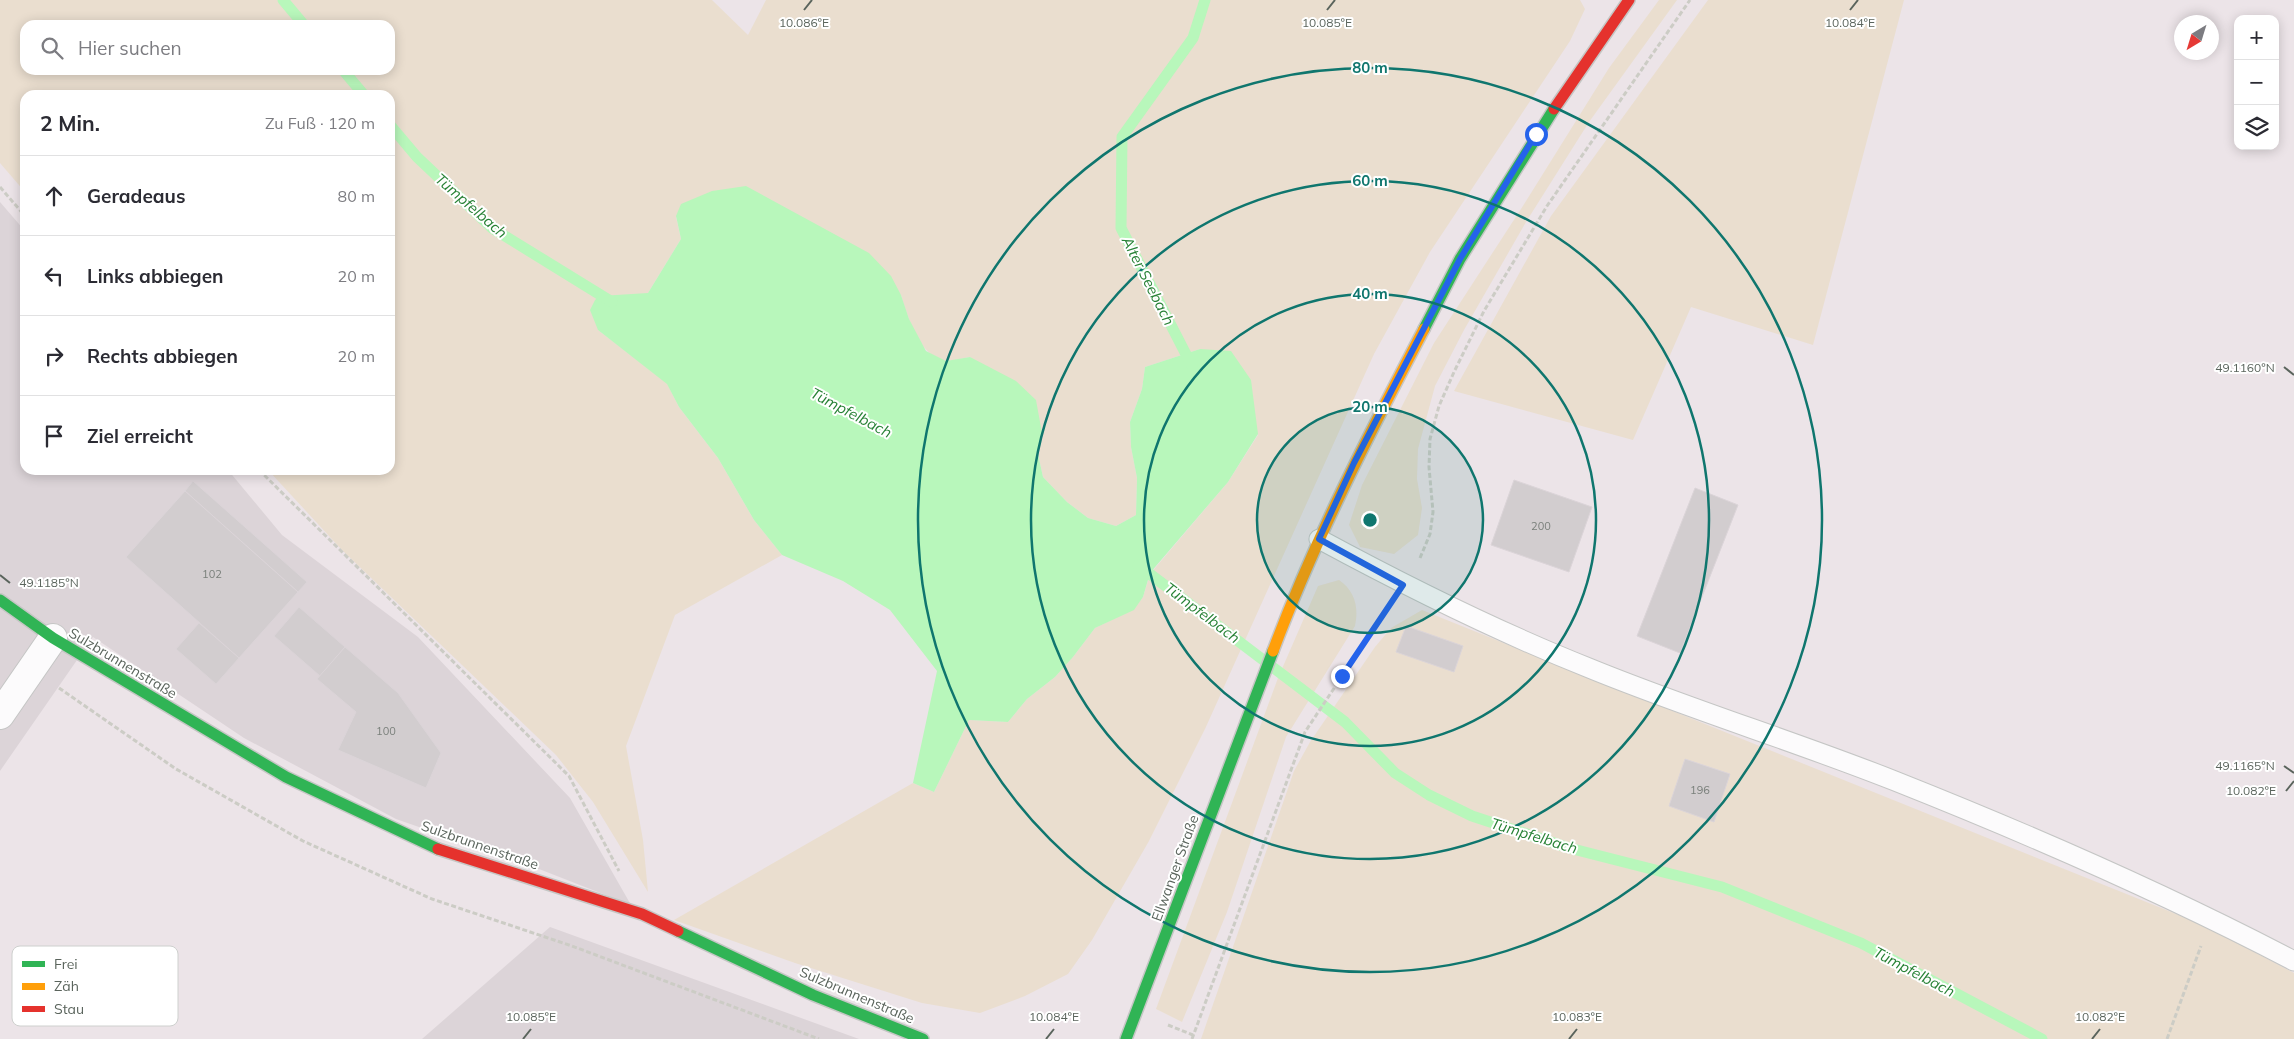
<!DOCTYPE html>
<html lang="de">
<head>
<meta charset="utf-8">
<style>
	:root { --surface:#fff; --page:#f2f2f3; --text:#2b2b33; --muted:#7c7c81; --line:#e1e1e2 }
	body { margin:0; font-family:Mulish,sans-serif; background:var(--page); color:var(--text) }
	.controls { position:absolute; right:15px; top:15px; display:grid; overflow:hidden; border-radius:10px; box-shadow:0 2px 12px #0003 }
	.controls button { width:45px; height:45px; display:grid; place-items:center; padding:0; border:0; border-bottom:1px solid var(--line); background:var(--surface); color:var(--text); font:25px sans-serif }
	.compass { position:absolute; left:2174px; top:15px; width:45px; height:45px; border-radius:50%; background:var(--surface); box-shadow:0 2px 12px #0003; rotate:218deg }
	.stop { position:absolute; width:15px; height:15px; margin:-11px; border:4px solid #2563eb; border-radius:50%; background:#fff }
	.stop.end { background:#2563eb; border-color:#fff; box-shadow:0 1px 5px #0008 }
	.list { margin:0; padding:0; list-style:none }
	h2 { display:flex; justify-content:space-between; align-items:center; height:65px; margin:0; padding:0 20px; font-size:21px }
	h2 small { font-size:16px; font-weight:400; color:var(--muted) }
	.list li { display:grid; grid-template-columns:32px 1fr auto; gap:15px; align-items:center; box-sizing:border-box; height:80px; padding:0 20px; border-top:1px solid var(--line) }
	.list b { display:block; font-size:19px; white-space:nowrap }
	.list em { font-size:16px; font-style:normal; color:var(--muted) }
	.icon { flex:none; width:28px; height:28px; fill:none; stroke:currentColor; stroke-width:2; stroke-linecap:round; stroke-linejoin:round }
	.map { position:relative; flex:none; width:2294px; height:1039px; overflow:hidden }
	.search { position:absolute; background:var(--surface); box-shadow:0 2px 12px #0003; left:20px; top:20px; width:375px; height:55px; display:flex; align-items:center; gap:12px; box-sizing:border-box; padding:0 18px; border-radius:15px; color:var(--muted); font-size:19px }
	.panel { position:absolute; background:var(--surface); box-shadow:0 2px 12px #0003; left:20px; top:90px; width:375px; height:385px; border-radius:15px }
	.map>svg:first-child { display:block }
	.industrial { fill:#dcd4d8 }
	.green { fill:#eadecf; fill-rule:evenodd }
	.water { fill:#b8f7bb }
	.lines { fill:none; stroke-linecap:round; stroke-linejoin:round }
	.stream { stroke:#b8f7bb; stroke-width:11 }
	.building { fill:#d2cdcf; stroke:#dbd4d8 }
	.lane-casing { stroke:#c5c6c5; stroke-width:21 }
	.street-casing { stroke:#c5c6c5; stroke-width:30 }
	.fast-casing { stroke:#c5c6c4; stroke-width:14 }
	.slow-casing { stroke:#c5c6c4; stroke-width:14 }
	.jam-casing { stroke:#c5c6c4; stroke-width:14 }
	.path { stroke:#ccccc5; stroke-width:3; stroke-dasharray:5 2.5; stroke-linecap:butt }
	.lane { stroke:#fcfbfc; stroke-width:19 }
	.street { stroke:#fcfbfc; stroke-width:28 }
	.fast { stroke:#30b455; stroke-width:11 }
	.slow { stroke:#ff9f0a; stroke-width:11 }
	.jam { stroke:#e5322d; stroke-width:11 }
	.route { stroke:#2563eb; stroke-width:6 }
	.ticks { fill:none; stroke:#5a645c; stroke-width:2 }
	.ring { fill:none; stroke:#0f766e; stroke-width:2.5 }
	.labels { text-anchor:middle; stroke-width:4; stroke-linejoin:round; paint-order:stroke }
	.number-label { font-size:11px; fill:#797f7a }
	.street-label { font-size:14px; fill:#5a645c; stroke:#fff }
	.water-label { font-size:15px; font-style:italic; fill:#288236; stroke:#fff }
	.key { fill:#fff; stroke:#ced0ce; stroke-width:1 }
	.key-label { font-size:14px; fill:#5a645c }
	.ticks-label { font-size:12px; text-anchor:middle; fill:#5a645c; stroke:#fff; stroke-width:4; stroke-linejoin:round; paint-order:stroke }
	.centre { fill:#0f766e; stroke:#fff; stroke-width:2.5 }
	.ring-label { font-size:15px; text-anchor:middle; font-weight:bold; fill:#0f766e; stroke:#fff; stroke-width:4; stroke-linejoin:round; paint-order:stroke }
</style>
</head>
<body>
<div class="map">
<svg width="2294" height="1039" viewBox="0 0 2294 1039">
	<rect width="100%" height="100%" fill="#ece4e8"/>
	<g class="industrial">
		<polygon points="0,202 25,231 25,470 228,470 282,535 418,637 570,798 631,905 539,869 396,819 244,738 93,637 0,771"/>
		<polygon points="550,927 859,1039 422,1039"/>
	</g>
	<g class="green">
		<path d="M0,0H712L748,35L766,0H1580L1585,9L1570,41L1430,252L1374,354L1205,729L1149,841L1092,940L1068,974L1025,996L980,1013L922,1003L795,963L674,920L913,783L934,792L969,720L1008,722L1027,699L1055,677L1073,657L1095,628L1134,609L1143,597L1150,574L1228,482L1258,435L1200,349L1145,367L1142,389L1130,422L1131,447L1137,478L1136,515L1116,526L1088,518L1067,502L1043,477L1038,454L1042,433L970,357C963,358 953,361 946,361C919,357 908,317 901,295L676,217L681,239L648,293L598,330L667,383L679,407L718,458L754,520L782,555L675,615L626,746L643,840L648,892L593,802L556,755L342,550L268,470H390V95H25V192L0,163ZM25,25H390V70H25Z"/>
		<polygon points="1659,0 1677,0 1589,122 1526,222 1464,330 1435,386 1418,449 1417,479 1422,508 1418,535 1394,554 1360,547 1349,525 1362,485 1434,343 1521,209 1609,68"/>
		<polygon points="1708,0 1904,0 1813,345 1691,307 1633,440 1454,391 1551,216"/>
		<path d="M1339,580C1355,591 1359,607 1355,626L1286,737L1227,912L1182,1022L1156,1009L1278,678L1318,586Z"/>
		<polygon points="1422,610 2201,924 2294,973 2294,1039 1201,1039 1294,771 1310,742 1375,647 1391,628"/>
	</g>
	<polygon class="water" points="746,186 869,253 891,276 901,295 909,319 926,351 946,361 970,357 1016,381 1036,400 1042,433 1038,454 1043,477 1067,502 1088,518 1116,526 1136,515 1137,478 1131,447 1130,422 1142,389 1145,367 1200,349 1231,351 1251,380 1258,434 1228,482 1150,573 1143,597 1134,610 1095,628 1073,657 1055,677 1027,699 1008,722 969,720 934,792 913,783 937,671 890,610 843,581 782,555 754,520 718,458 679,407 667,384 598,330 590,310 595,300 600,296 648,293 681,239 676,216 681,204 712,191"/>
	<g class="lines">
		<g class="stream">
			<polyline points="283,0 304,25"/>
			<polyline points="343,70 364,95"/>
			<polyline points="390,125 417,157 492,228 612,302"/>
			<polyline points="1192,366 1121,228 1122,137 1193,38 1205,0"/>
			<polyline points="1138,565 1345,722 1395,773 1429,795 1472,816 1569,848 1722,887 1861,943 2042,1039"/>
		</g>
	</g>
	<g class="building">
		<polygon points="1514,480 1592,507 1569,572 1491,545"/>
		<polygon points="193,481 307,582 298,592 185,491"/>
		<polygon points="1695,488 1738,505 1680,653 1637,636"/>
		<polygon points="185,491 298,592 239,658 126,557"/>
		<polygon points="299,607 345,647 320,676 274,636"/>
		<polygon points="199,623 239,658 216,684 176,649"/>
		<polygon points="1406,626 1463,646 1454,672 1396,652"/>
		<polygon points="345,647 398,693 441,753 426,788 338,750 356,712 317,679"/>
		<polygon points="1685,759 1730,774 1714,822 1669,806"/>
	</g>
	<g class="lines">
		<defs>
			<path id="lane" d="M1319,539C1406,586 1496,631 1589,668C1689,709 1794,741 1895,781C2031,835 2164,893 2294,961"/>
			<polyline id="street" points="0,715 53,638"/>
			<g id="fast">
				<polyline points="1424,329 1460,259 1554,109"/>
				<polyline points="0,600 53,638 286,777 438,849"/>
				<polyline points="678,931 813,995 923,1039"/>
				<polyline points="1126,1039 1273,651"/>
			</g>
			<path id="slow" d="M1273,651C1315,539 1369,434 1424,329"/>
			<g id="jam">
				<polyline points="1554,109 1629,0"/>
				<polyline points="438,849 642,914 678,931"/>
			</g>
		</defs>
		<use href="#lane" class="lane-casing"/>
		<use href="#street" class="street-casing"/>
		<use href="#fast" class="fast-casing"/>
		<use href="#slow" class="slow-casing"/>
		<use href="#jam" class="jam-casing"/>
		<g class="path">
			<polyline points="0,187 25,216"/>
			<polyline points="259,470 569,776 619,871"/>
			<polyline points="1420,558 1430,534 1433,512 1429,467 1430,439 1439,406 1454,372 1484,311 1547,206 1690,0"/>
			<polyline points="59,688 176,769 303,841 432,899 572,946 819,1039"/>
			<polyline points="1168,1025 1193,1035"/>
			<polyline points="1192,1039 1305,732 1388,607"/>
			<polyline points="2167,1039 2201,946"/>
		</g>
		<use href="#lane" class="lane"/>
		<use href="#street" class="street"/>
		<use href="#fast" class="fast"/>
		<use href="#slow" class="slow"/>
		<use href="#jam" class="jam"/>
	</g>
	<g class="lines">
		<polyline class="route" points="1342,676 1403,585 1319,539 1354,463 1460,259 1536,134"/>
	</g>
	<path class="ticks" d="M804,10L812,0M1327,10L1335,0M1850,10L1858,0M2284,367L2294,375M0,575L10,583M2284,766L2294,773M2286,791L2294,781M523,1039L531,1029M1046,1039L1054,1029M1569,1039L1577,1029M2092,1039L2100,1029"/>
	<circle cx="1370" cy="520" r="113" fill="#0f766e" fill-opacity=".12"/>
	<g class="ring">
		<circle cx="1370" cy="520" r="113"/>
		<circle cx="1370" cy="520" r="226"/>
		<circle cx="1370" cy="520" r="339"/>
		<circle cx="1370" cy="520" r="452"/>
	</g>
	<g class="labels">
		<g class="number-label">
			<text x="1541" y="530">200</text>
			<text x="212" y="578">102</text>
			<text x="386" y="735">100</text>
			<text x="1700" y="794">196</text>
		</g>
		<g class="street-label">
			<text transform="translate(123 663) rotate(31)" y="5">Sulzbrunnenstraße</text>
			<text transform="translate(480 845) rotate(19)" y="5">Sulzbrunnenstraße</text>
			<text transform="translate(1175 868) rotate(-70)" y="5">Ellwanger Straße</text>
			<text transform="translate(857 995) rotate(23)" y="5">Sulzbrunnenstraße</text>
		</g>
		<g class="water-label">
			<text transform="translate(471 206) rotate(41)" y="5">Tümpfelbach</text>
			<text transform="translate(1148 281) rotate(63)" y="5">Alter Seebach</text>
			<text transform="translate(851 413) rotate(28)" y="5">Tümpfelbach</text>
			<text transform="translate(1202 613) rotate(37)" y="5">Tümpfelbach</text>
			<text transform="translate(1534 836) rotate(17)" y="5">Tümpfelbach</text>
			<text transform="translate(1914 972) rotate(28)" y="5">Tümpfelbach</text>
		</g>
	</g>
	<rect x="12" y="946" width="166" height="80" rx="8" class="key"/>
	<rect x="22" y="961" width="23" height="6" fill="#30b455"/>
	<rect x="22" y="983" width="23" height="7" fill="#ff9f0a"/>
	<rect x="22" y="1006" width="23" height="6" fill="#e5322d"/>
	<g class="key-label">
		<text x="54" y="969">Frei</text>
		<text x="54" y="991">Zäh</text>
		<text x="54" y="1014">Stau</text>
	</g>
	<g class="ticks-label">
		<text x="804" y="27">10.086°E</text>
		<text x="1327" y="27">10.085°E</text>
		<text x="1850" y="27">10.084°E</text>
		<text x="2245" y="372">49.1160°N</text>
		<text x="49" y="587">49.1185°N</text>
		<text x="2245" y="770">49.1165°N</text>
		<text x="2251" y="795">10.082°E</text>
		<text x="531" y="1021">10.085°E</text>
		<text x="1054" y="1021">10.084°E</text>
		<text x="1577" y="1021">10.083°E</text>
		<text x="2100" y="1021">10.082°E</text>
	</g>
	<circle cx="1370" cy="520" r="8" class="centre"/>
	<g class="ring-label">
		<text x="1370" y="73">80 m</text>
		<text x="1370" y="186">60 m</text>
		<text x="1370" y="299">40 m</text>
		<text x="1370" y="412">20 m</text>
	</g>
</svg>
<div class="controls">
<button>+</button>
<button>−</button>
<button><svg class="icon" aria-label="layers" viewBox="0 0 24 24"><path d="M12 4l9 5-9 5-9-5zM3 14l9 5 9-5"/></svg></button>
</div>
<svg class="compass" viewBox="-18 -18 36 36"><path d="M0-13l5 13h-10z" fill="#e53935"/><path d="M0 13l5-13h-10z" fill="#7c7c81"/></svg>
<div class="stop" style="left:1536px;top:134px"></div>
<div class="stop end" style="left:1342px;top:676px"></div>
<div class="search"><svg class="icon" aria-label="search" viewBox="0 0 24 24"><circle cx="10" cy="10" r="6"/><path d="M15 15l6 6"/></svg>Hier suchen</div>
<section class="panel">
<h2>2 Min.<small>Zu Fuß · 120 m</small></h2>
<ul class="list">
<li><svg class="icon" aria-label="ahead" viewBox="0 0 24 24"><path d="M12 20V5M6 11l6-6 6 6"/></svg><div><b>Geradeaus</b></div><em>80 m</em></li>
<li><svg class="icon" aria-label="left" viewBox="0 0 24 24"><path d="M17 20v-9H6M10 6l-5 5 5 5"/></svg><div><b>Links abbiegen</b></div><em>20 m</em></li>
<li><svg class="icon" aria-label="right" viewBox="0 0 24 24"><path d="M7 20v-9h11M14 6l5 5-5 5"/></svg><div><b>Rechts abbiegen</b></div><em>20 m</em></li>
<li><svg class="icon" aria-label="arrive" viewBox="0 0 24 24"><path d="M6 21V4h12l-3 4 3 4H6"/></svg><div><b>Ziel erreicht</b></div></li>
</ul>
</section>
</div>
</body>
</html>
